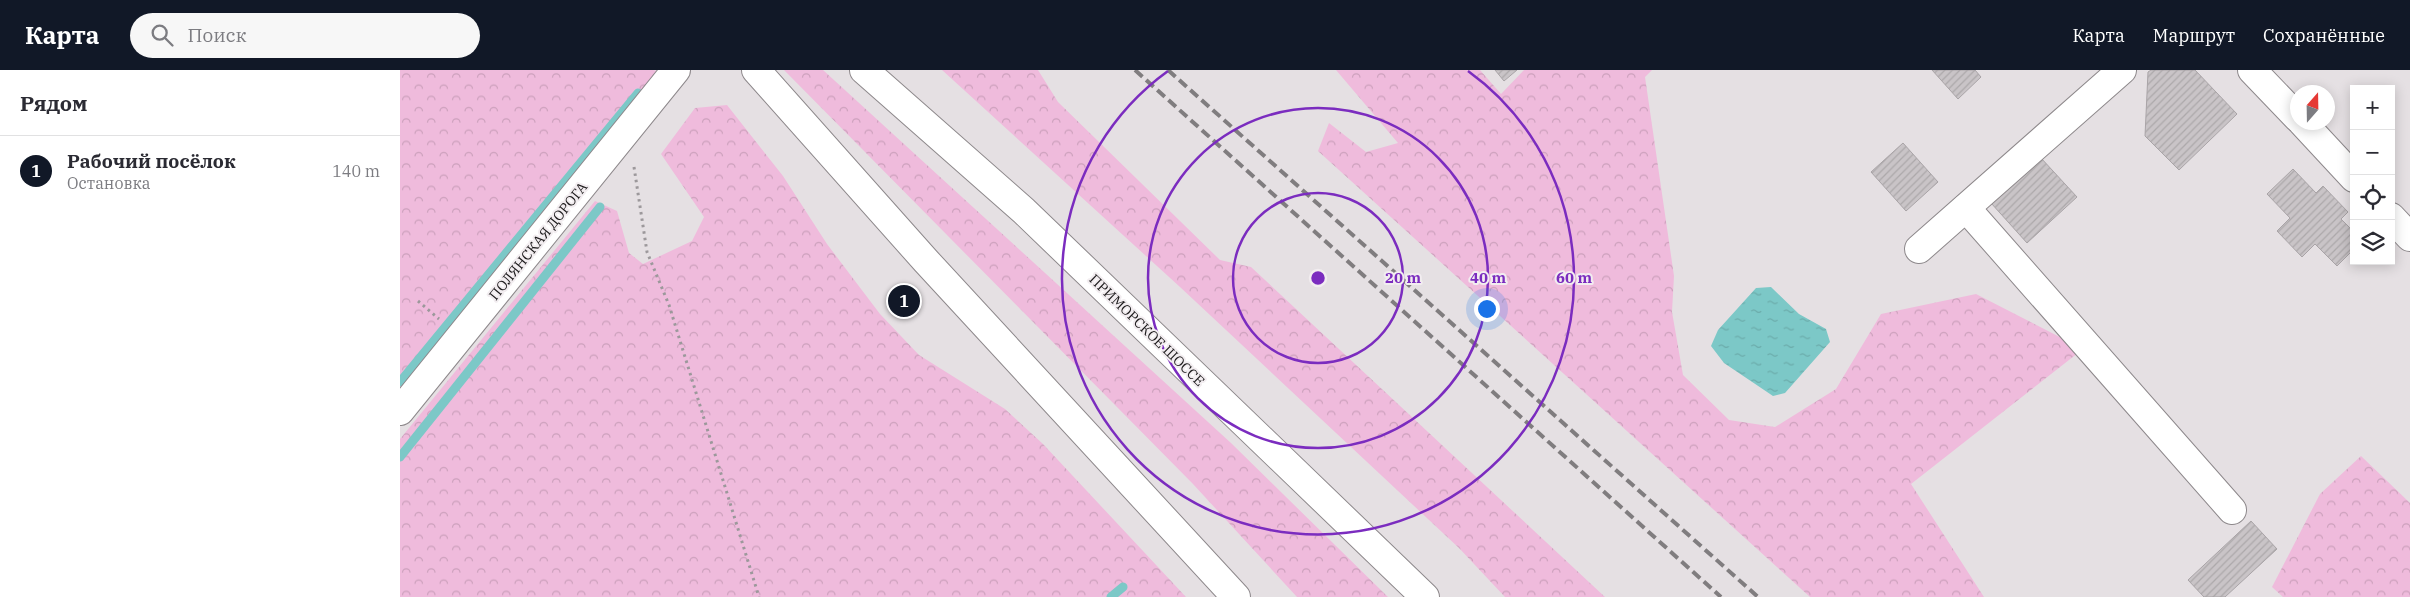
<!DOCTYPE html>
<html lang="ru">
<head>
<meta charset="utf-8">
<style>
	:root { --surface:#fff; --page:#f7f7f7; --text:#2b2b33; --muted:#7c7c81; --line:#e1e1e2; --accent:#111827 }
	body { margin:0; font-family:"IBM Plex Serif",serif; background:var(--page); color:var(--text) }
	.controls { position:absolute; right:15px; top:15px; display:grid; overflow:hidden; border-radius:0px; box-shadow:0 2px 12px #0003 }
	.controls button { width:45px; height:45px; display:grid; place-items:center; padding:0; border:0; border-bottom:1px solid var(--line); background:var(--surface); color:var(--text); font:25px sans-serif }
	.compass { position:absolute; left:1890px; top:15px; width:45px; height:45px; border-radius:50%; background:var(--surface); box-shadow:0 2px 12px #0003; rotate:20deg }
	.you { position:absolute; left:1086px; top:238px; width:18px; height:18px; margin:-12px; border:4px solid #fff; border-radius:50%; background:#1a73e8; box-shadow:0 0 0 8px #1a73e833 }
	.badge { display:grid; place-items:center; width:32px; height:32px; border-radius:50%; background:var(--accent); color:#fff; font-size:16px; font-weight:700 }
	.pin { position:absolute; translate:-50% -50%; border:2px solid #fff; box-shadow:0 1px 5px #0006 }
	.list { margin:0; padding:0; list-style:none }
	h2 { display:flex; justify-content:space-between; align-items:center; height:65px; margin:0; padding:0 20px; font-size:21px }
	h2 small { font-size:16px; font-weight:400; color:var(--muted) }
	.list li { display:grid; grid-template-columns:32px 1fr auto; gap:15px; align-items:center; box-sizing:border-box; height:70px; padding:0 20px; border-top:1px solid var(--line) }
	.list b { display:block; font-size:19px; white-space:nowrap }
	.list p { margin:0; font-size:16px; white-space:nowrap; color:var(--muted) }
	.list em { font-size:16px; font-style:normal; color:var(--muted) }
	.icon { flex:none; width:28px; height:28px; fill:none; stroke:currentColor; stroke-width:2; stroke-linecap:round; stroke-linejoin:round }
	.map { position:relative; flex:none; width:2010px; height:527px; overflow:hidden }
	header { display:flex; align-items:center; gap:30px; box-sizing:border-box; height:70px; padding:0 25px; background:var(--accent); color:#fff }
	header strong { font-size:24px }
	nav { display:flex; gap:28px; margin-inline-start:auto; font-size:18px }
	.search { width:350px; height:45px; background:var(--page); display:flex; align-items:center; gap:12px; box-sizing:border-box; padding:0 18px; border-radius:28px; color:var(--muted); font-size:19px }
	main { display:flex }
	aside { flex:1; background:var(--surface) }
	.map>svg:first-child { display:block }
	.forest { fill:url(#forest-crowns) }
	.water { fill:url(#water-ripples) }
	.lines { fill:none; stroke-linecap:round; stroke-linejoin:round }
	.stream { stroke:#7cc8c7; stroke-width:9 }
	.building { fill:url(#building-hatch); stroke:#a9a4a7 }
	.minor-casing { stroke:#8d888b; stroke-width:30 }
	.major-casing { stroke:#8d888b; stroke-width:30 }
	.path { stroke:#9c989b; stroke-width:3; stroke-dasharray:2.5 4; stroke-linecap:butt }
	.minor { stroke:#fff; stroke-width:28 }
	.major { stroke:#fff; stroke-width:28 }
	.rail { stroke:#807d7f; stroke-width:4; stroke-dasharray:10 5; stroke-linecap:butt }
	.ring { fill:none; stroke:#7b2cbf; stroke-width:2.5 }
	.labels { text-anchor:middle; stroke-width:4; stroke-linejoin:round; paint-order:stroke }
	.street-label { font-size:14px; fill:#1b191a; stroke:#f2edf0 }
	.centre { fill:#7b2cbf; stroke:#f2edf0; stroke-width:2.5 }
	.ring-label { font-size:15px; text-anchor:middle; font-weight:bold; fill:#7b2cbf; stroke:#f2edf0; stroke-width:4; stroke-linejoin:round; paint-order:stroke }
</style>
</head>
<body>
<header>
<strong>Карта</strong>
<div class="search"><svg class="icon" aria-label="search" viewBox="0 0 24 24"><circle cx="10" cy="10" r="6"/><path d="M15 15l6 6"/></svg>Поиск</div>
<nav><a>Карта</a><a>Маршрут</a><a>Сохранённые</a></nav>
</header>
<main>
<aside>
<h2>Рядом<small></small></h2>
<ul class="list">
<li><span class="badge">1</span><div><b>Рабочий посёлок</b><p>Остановка</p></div><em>140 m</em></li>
</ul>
</aside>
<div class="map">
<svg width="2010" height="527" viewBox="0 0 2010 527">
	<defs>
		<pattern id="forest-crowns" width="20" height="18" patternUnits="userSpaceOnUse" patternTransform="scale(1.25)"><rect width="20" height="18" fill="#efbbdc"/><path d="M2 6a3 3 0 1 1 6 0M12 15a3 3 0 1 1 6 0" fill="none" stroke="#cca0bc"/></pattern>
		<pattern id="water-ripples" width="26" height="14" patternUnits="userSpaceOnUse" patternTransform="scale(1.25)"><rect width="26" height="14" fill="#7cc8c7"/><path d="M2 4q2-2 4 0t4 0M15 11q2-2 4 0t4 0" fill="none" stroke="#6babaa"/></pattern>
		<pattern id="building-hatch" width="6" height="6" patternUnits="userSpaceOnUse" patternTransform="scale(1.25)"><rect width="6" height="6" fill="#c9c4c7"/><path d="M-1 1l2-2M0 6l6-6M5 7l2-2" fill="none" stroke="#aca8aa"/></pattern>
	</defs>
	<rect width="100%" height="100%" fill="#e5e0e3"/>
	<g class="forest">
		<polygon points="0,0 253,0 261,2 0,321"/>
		<polygon points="384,0 423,0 831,373 988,527 897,527 793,414"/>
		<polygon points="542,0 638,0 658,32 820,190 851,197 1205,527 1105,527 1059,478 780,217"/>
		<polygon points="936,0 1080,0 1101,24 1124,0 1252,0 1245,7 1274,206 1272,242 1283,305 1329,350 1375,357 1436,319 1481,244 1576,224 1683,279 1511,414 1584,527 1410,527 918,81 929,53 966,82 998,73"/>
		<polygon points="327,35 383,106 427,174 480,244 519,285 605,339 643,374 786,527 0,527 0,369 195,131 217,141 229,183 243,194 292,171 304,147 261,84 295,38"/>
		<polygon points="1961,386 2010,433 2010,527 1883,527 1872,517 1920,424"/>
	</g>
	<polygon class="water" points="1371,217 1399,244 1426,259 1430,272 1385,323 1373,326 1324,293 1311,276 1318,260 1356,218"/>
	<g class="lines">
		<g class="stream">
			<polyline points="0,312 238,23"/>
			<polyline points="0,387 200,137"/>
			<polyline points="711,527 723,517"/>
		</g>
	</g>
	<g class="building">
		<polygon points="1095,0 1117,0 1104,11"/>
		<polygon points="1532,0 1575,0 1581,7 1558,29"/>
		<polygon points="1751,0 1795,0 1837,44 1779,100 1745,66 1748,2"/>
		<polygon points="1503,73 1538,112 1506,141 1471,102"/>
		<polygon points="1641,88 1677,127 1627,173 1591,133"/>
		<polygon points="1893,99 1916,123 1923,116 1948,142 1941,149 1954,162 1954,179 1937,196 1915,174 1902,187 1877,161 1890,148 1867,124"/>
		<polygon points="1851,451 1877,479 1825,527 1804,527 1788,510"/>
	</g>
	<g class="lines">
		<defs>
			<g id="minor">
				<polyline points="1852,0 1898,48"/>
				<polyline points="1902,52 1954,108"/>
				<polyline points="1566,138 1832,440"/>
				<polyline points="1991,147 2010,167"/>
				<polyline points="1519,179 1722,0"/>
				<polyline points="0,341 276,0"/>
			</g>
			<g id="major">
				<polyline points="356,0 526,191 836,527"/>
				<polyline points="464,0 624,141 1025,527"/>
			</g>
		</defs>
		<use href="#minor" class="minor-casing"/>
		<use href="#major" class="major-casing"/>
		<g class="path">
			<polyline points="234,97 247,182 269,235 359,527"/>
			<polyline points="18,231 39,249"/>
		</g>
		<use href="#minor" class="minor"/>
		<use href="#major" class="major"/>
		<g class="rail">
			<polyline points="735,0 1321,527"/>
			<polyline points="768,0 1358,527"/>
		</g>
	</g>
	<g class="ring">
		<circle cx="918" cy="208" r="85"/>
		<circle cx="918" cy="208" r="170"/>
		<path d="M1068 1A256 256 0 1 1 768 1"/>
	</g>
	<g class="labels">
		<g class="street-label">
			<text transform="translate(138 171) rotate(-51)" y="5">ПОЛЯНСКАЯ ДОРОГА</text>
			<text transform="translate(747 260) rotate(44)" y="5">ПРИМОРСКОЕ ШОССЕ</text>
		</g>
	</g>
	<circle cx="918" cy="208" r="8" class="centre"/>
	<g class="ring-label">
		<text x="1003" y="213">20 m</text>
		<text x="1088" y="213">40 m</text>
		<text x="1174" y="213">60 m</text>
	</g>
</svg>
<div class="controls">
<button>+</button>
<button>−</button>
<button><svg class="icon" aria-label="locate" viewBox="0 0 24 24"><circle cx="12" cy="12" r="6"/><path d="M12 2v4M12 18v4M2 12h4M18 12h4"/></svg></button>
<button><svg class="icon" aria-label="layers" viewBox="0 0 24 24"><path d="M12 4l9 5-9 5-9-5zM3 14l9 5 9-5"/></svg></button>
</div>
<svg class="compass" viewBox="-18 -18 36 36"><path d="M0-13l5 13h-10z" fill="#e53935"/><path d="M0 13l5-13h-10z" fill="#7c7c81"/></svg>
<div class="you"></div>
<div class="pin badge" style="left:504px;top:231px">1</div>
</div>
</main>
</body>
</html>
